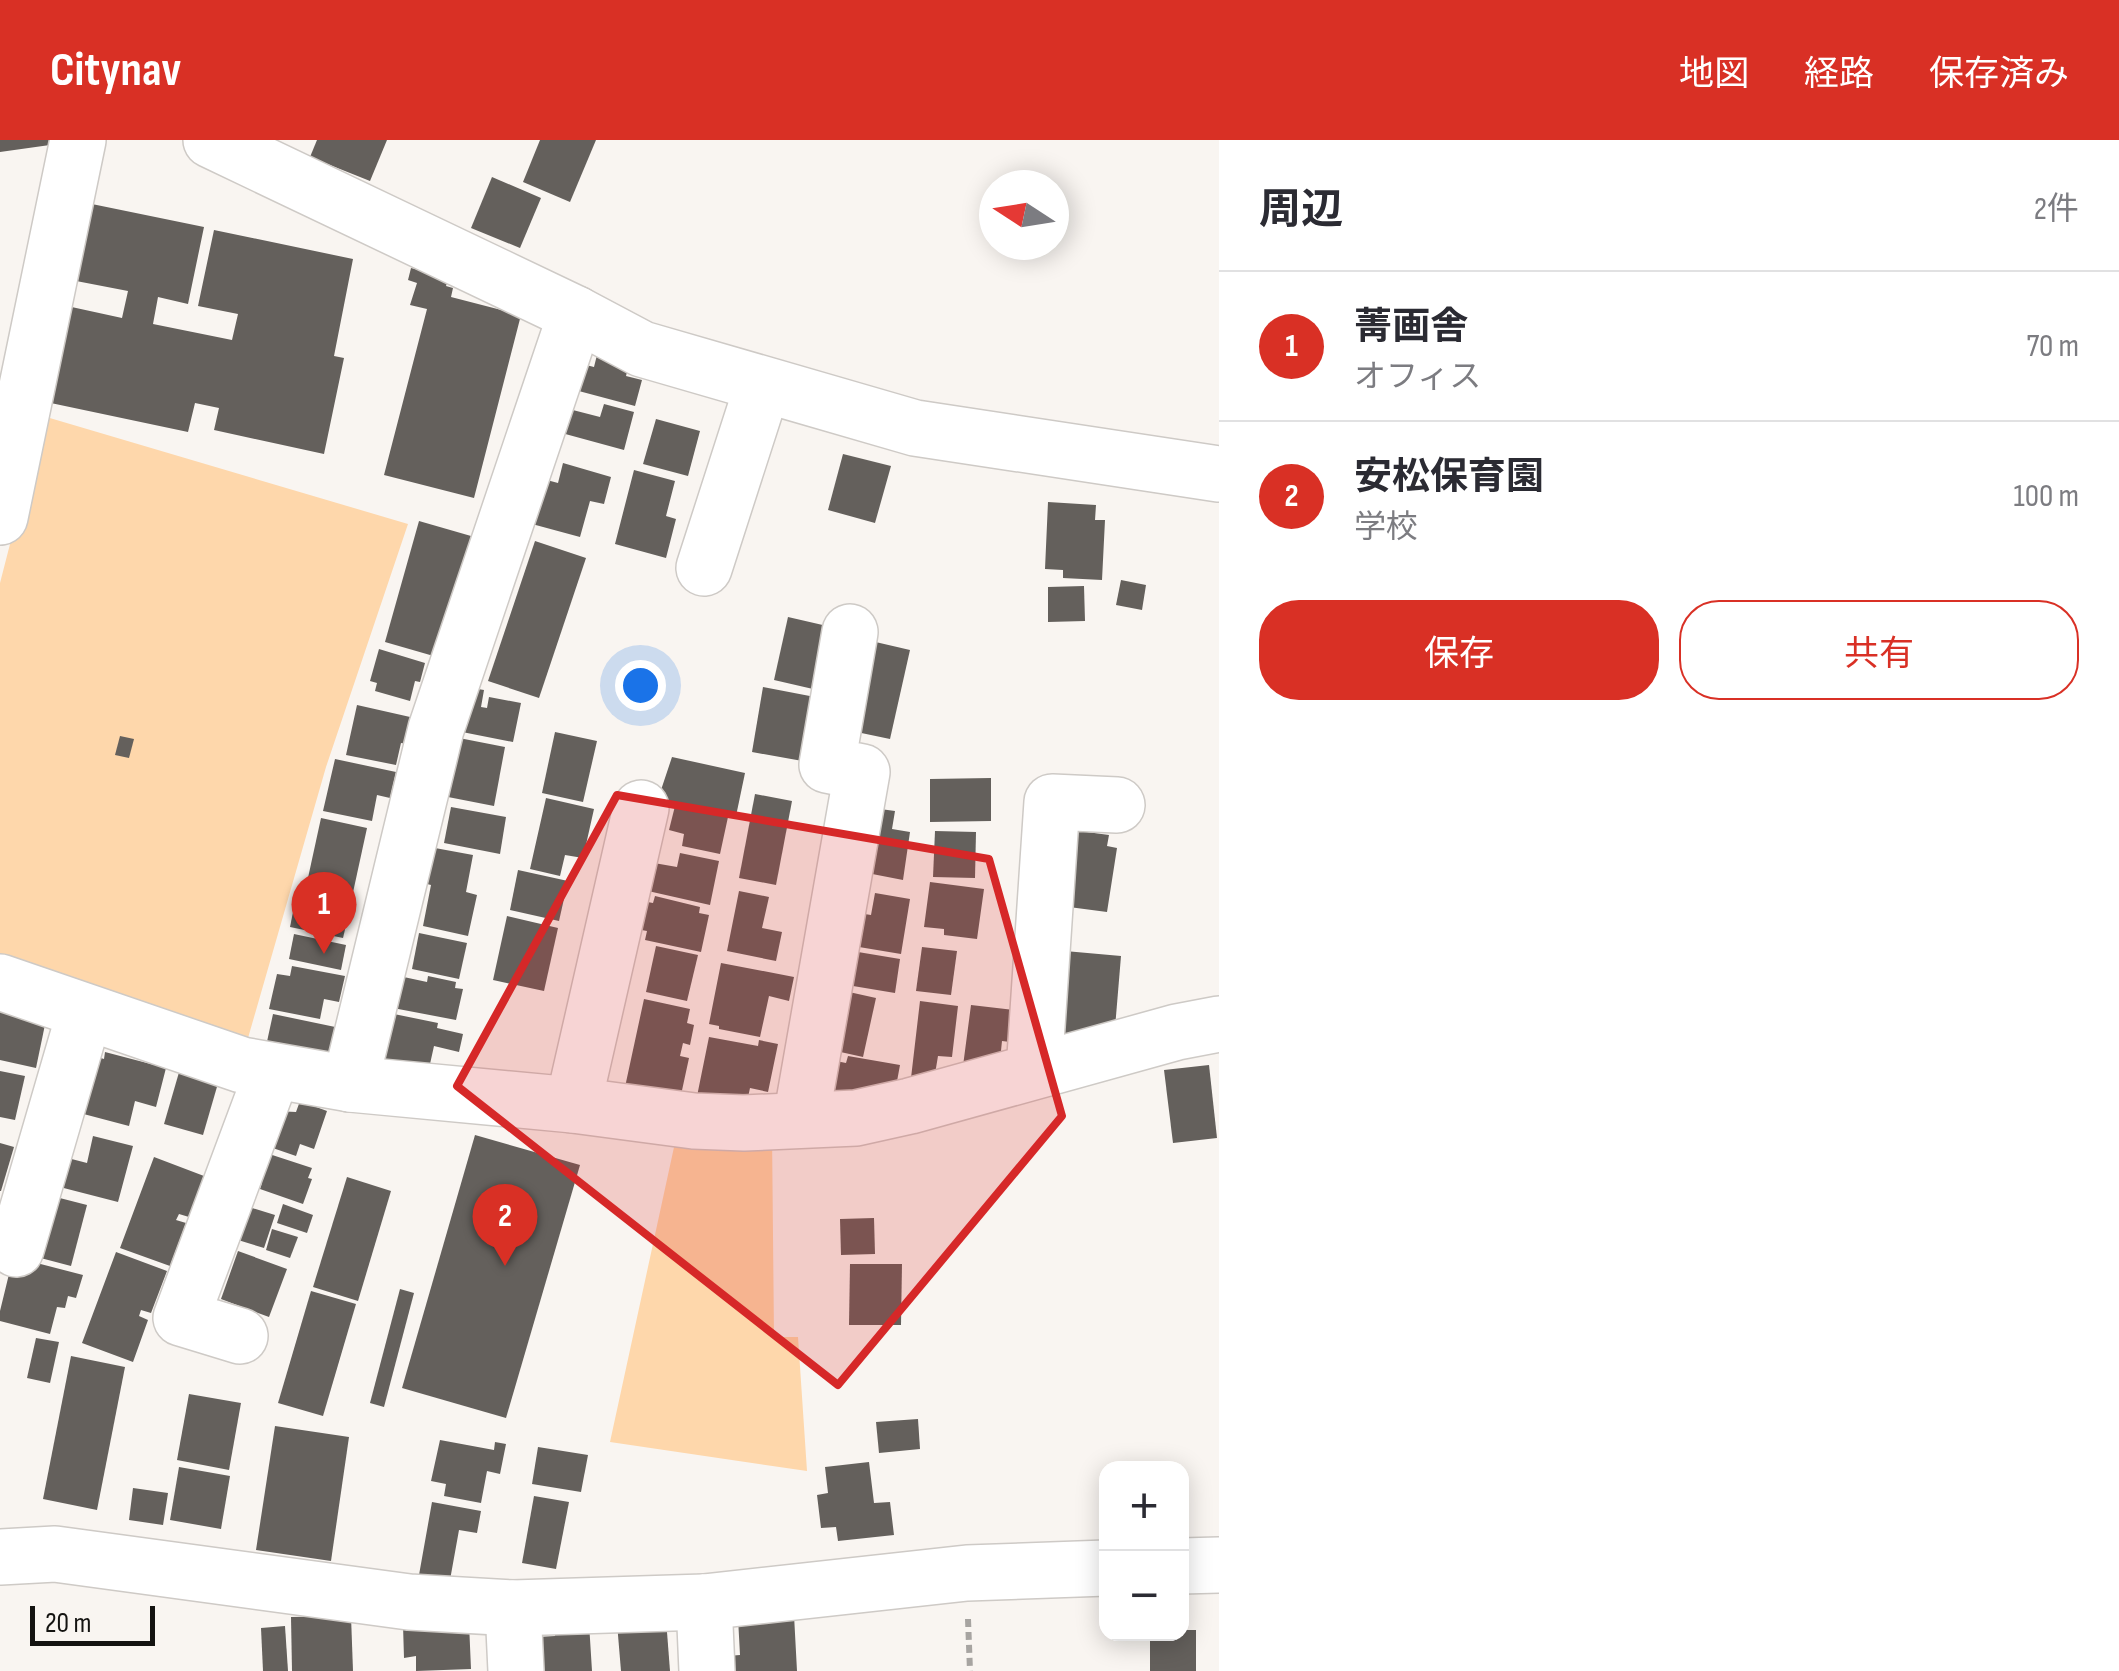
<!DOCTYPE html>
<html lang="ja">
<head>
<meta charset="utf-8">
<style>
	:root { --surface:#fff; --page:#f7f7f7; --text:#2b2b33; --muted:#7c7c81; --line:#e1e1e2; --accent:#d93025 }
	body { margin:0; font-family:"Sofia Sans Condensed","Noto Sans JP",sans-serif; background:var(--page); color:var(--text) }
	.controls { position:absolute; right:30px; bottom:30px; display:grid; overflow:hidden; border-radius:20px; box-shadow:0 5px 25px #0003 }
	.controls button { width:90px; height:90px; display:grid; place-items:center; padding:0; border:0; border-bottom:2px solid var(--line); background:var(--surface); color:var(--text); font:50px sans-serif }
	.compass { position:absolute; left:979px; top:30px; width:90px; height:90px; border-radius:50%; background:var(--surface); box-shadow:0 5px 25px #0003; rotate:282deg }
	.scale { position:absolute; left:30px; bottom:25px; width:125px; box-sizing:border-box; padding-left:10px; border:5px solid #141311; border-top:0; font-size:28px; line-height:35px; white-space:nowrap; color:#141311; -webkit-text-stroke:8px #f9f5f1; paint-order:stroke }
	.you { position:absolute; left:640px; top:545px; width:35px; height:35px; margin:-25px; border:8px solid #fff; border-radius:50%; background:#1a73e8; box-shadow:0 0 0 15px #1a73e833 }
	.badge { display:grid; place-items:center; width:65px; height:65px; border-radius:50%; background:var(--accent); color:#fff; font-size:32px; font-weight:700 }
	.pin { position:absolute; translate:-50% -82px; filter:drop-shadow(0 2px 5px #0008) }
	.pin::after { content:''; position:absolute; top:52px; width:35px; height:30px; background:inherit; clip-path:polygon(0 0,100% 0,50% 100%) }
	.list { margin:0; padding:0; list-style:none }
	h2 { display:flex; justify-content:space-between; align-items:center; height:130px; margin:0; padding:0 40px; font-size:42px }
	h2 small { font-size:32px; font-weight:400; color:var(--muted) }
	.list li { display:grid; grid-template-columns:65px 1fr auto; gap:30px; align-items:center; box-sizing:border-box; height:150px; padding:0 40px; border-top:2px solid var(--line) }
	.list b { display:block; font-size:38px; white-space:nowrap }
	.list p { margin:0; font-size:32px; white-space:nowrap; color:var(--muted) }
	.list em { font-size:32px; font-style:normal; color:var(--muted) }
	.actions { display:flex; gap:20px; padding:30px 40px }
	.actions a { flex:1; padding:22px 0; border:2px solid var(--accent); border-radius:40px; text-align:center; font-size:35px; color:var(--accent) }
	.actions .main { background:var(--accent); color:#fff }
	.map { position:relative; flex:none; width:1219px; height:1531px; overflow:hidden }
	header { display:flex; align-items:center; gap:60px; box-sizing:border-box; height:140px; padding:0 50px; background:var(--accent); color:#fff }
	header strong { font-size:48px }
	nav { display:flex; gap:55px; margin-inline-start:auto; font-size:35px }
	main { display:flex }
	aside { flex:1; background:var(--surface) }
	.map>svg:first-child { display:block }
	.green { fill:#fed7ab }
	.building { fill:#64605c }
	.lines { fill:none; stroke-linecap:round; stroke-linejoin:round }
	.minor-casing { stroke:#cecac6; stroke-width:58 }
	.path { stroke:#a7a4a1; stroke-width:6; stroke-dasharray:8 5; stroke-linecap:butt }
	.minor { stroke:#fff; stroke-width:55 }
	.marked { fill:#d62828; fill-opacity:0.2; stroke:#d62828; stroke-width:8; stroke-linejoin:round }
</style>
</head>
<body>
<header>
<strong>Citynav</strong>
<nav><a>地図</a><a>経路</a><a>保存済み</a></nav>
</header>
<main>
<div class="map">
<svg width="1219" height="1531" viewBox="0 0 1219 1531">
	<rect width="100%" height="100%" fill="#f9f5f1"/>
	<g class="green">
		<polygon points="43,276 408,384 326,627 246,905 0,823 0,443"/>
		<polygon points="772,992 774,1197 798,1197 807,1331 610,1302 676,998"/>
	</g>
	<g class="building">
		<polygon points="0,0 56,0 57,4 0,12"/>
		<polygon points="317,0 387,0 370,41 310,17"/>
		<polygon points="540,0 596,0 570,62 523,42"/>
		<polygon points="492,37 541,58 520,108 471,88"/>
		<polygon points="87,63 204,87 188,164 158,157 153,184 232,200 238,174 198,166 214,90 353,119 334,216 344,218 324,314 214,290 219,268 195,263 188,292 46,262 67,166 122,178 128,151 71,140"/>
		<polygon points="411,128 449,137 446,146 453,148 451,157 521,175 474,358 384,335 427,169 410,165 417,143 408,140"/>
		<polygon points="598,211 630,220 626,236 642,240 635,266 575,250 582,224 594,227"/>
		<polygon points="604,264 634,272 624,310 558,292 565,268 600,277"/>
		<polygon points="656,279 700,291 688,336 643,324"/>
		<polygon points="843,314 891,326 875,383 828,370"/>
		<polygon points="563,323 611,337 604,364 590,361 580,397 532,384 543,339 558,343"/>
		<polygon points="634,330 675,341 666,376 676,379 666,418 615,404"/>
		<polygon points="1048,362 1096,365 1095,380 1105,380 1102,440 1063,438 1063,430 1045,429"/>
		<polygon points="419,381 471,396 437,517 385,502"/>
		<polygon points="535,401 586,418 539,558 488,541"/>
		<polygon points="1121,440 1146,445 1142,470 1116,465"/>
		<polygon points="1084,446 1085,481 1048,482 1048,447"/>
		<polygon points="788,477 827,486 813,549 774,540"/>
		<polygon points="867,500 910,510 890,599 847,590"/>
		<polygon points="379,509 425,523 420,542 415,541 410,561 375,551 377,543 370,541"/>
		<polygon points="460,546 484,550 481,567 487,568 489,557 521,563 513,602 452,590"/>
		<polygon points="763,547 815,557 808,622 752,612"/>
		<polygon points="357,565 419,579 413,605 401,603 396,625 346,615"/>
		<polygon points="555,592 597,601 583,662 542,653"/>
		<polygon points="120,596 134,599 129,618 115,615"/>
		<polygon points="459,598 505,607 494,666 448,657"/>
		<polygon points="672,617 745,633 736,676 658,659"/>
		<polygon points="335,619 396,632 390,658 377,655 372,681 323,671"/>
		<polygon points="991,638 991,681 930,682 930,639"/>
		<polygon points="755,654 792,661 776,745 739,738"/>
		<polygon points="546,658 594,669 583,718 565,715 560,736 530,729"/>
		<polygon points="675,666 728,677 720,714 682,706 684,694 669,690"/>
		<polygon points="451,667 506,677 500,714 444,703"/>
		<polygon points="873,668 895,671 892,689 910,692 903,740 862,732"/>
		<polygon points="321,678 367,688 352,757 306,747"/>
		<polygon points="1072,690 1109,695 1107,706 1117,708 1107,772 1069,767"/>
		<polygon points="935,691 976,692 975,738 933,737"/>
		<polygon points="435,708 473,715 466,752 477,755 468,796 423,786 431,745 427,744"/>
		<polygon points="680,713 719,721 710,765 648,751 654,723 677,727"/>
		<polygon points="518,730 568,741 559,781 510,770"/>
		<polygon points="930,742 984,749 977,799 944,795 944,789 924,787"/>
		<polygon points="739,751 769,757 762,788 782,792 776,821 727,811"/>
		<polygon points="297,752 351,764 343,798 290,787"/>
		<polygon points="875,753 910,759 901,814 853,806 858,773 871,775"/>
		<polygon points="655,756 700,767 699,773 709,775 701,812 645,800 647,791 636,789 642,761 653,763"/>
		<polygon points="507,776 558,788 544,851 493,840"/>
		<polygon points="419,793 467,803 459,839 412,829"/>
		<polygon points="294,794 346,805 341,830 289,819"/>
		<polygon points="656,806 698,815 687,861 646,852"/>
		<polygon points="922,807 957,811 951,855 916,851"/>
		<polygon points="852,811 900,819 895,853 847,845"/>
		<polygon points="1065,811 1121,816 1114,900 1057,895"/>
		<polygon points="721,823 794,837 789,861 769,856 760,897 719,889 719,886 709,884"/>
		<polygon points="292,826 345,836 339,862 324,859 320,879 269,869 277,834 290,836"/>
		<polygon points="399,836 427,842 428,836 456,842 455,848 463,849 456,880 393,868"/>
		<polygon points="840,850 876,858 863,917 827,909"/>
		<polygon points="644,859 690,869 687,883 694,885 690,905 683,903 680,916 689,918 681,955 622,961"/>
		<polygon points="920,861 958,866 952,917 938,916 934,940 911,938"/>
		<polygon points="0,865 47,875 36,928 0,920"/>
		<polygon points="971,865 1014,870 1010,902 1002,901 999,930 963,926"/>
		<polygon points="273,874 340,888 330,934 263,920"/>
		<polygon points="394,874 438,883 437,888 463,894 459,912 434,906 426,942 382,933"/>
		<polygon points="709,897 758,906 759,900 778,904 768,952 750,948 743,981 694,971"/>
		<polygon points="105,912 166,928 156,967 135,961 129,986 76,972 91,915 104,919"/>
		<polygon points="848,916 900,925 893,963 818,965 826,919 846,923"/>
		<polygon points="182,922 221,933 203,995 164,984"/>
		<polygon points="1209,925 1217,998 1173,1003 1164,930"/>
		<polygon points="0,931 25,936 15,980 0,977"/>
		<polygon points="300,961 327,971 314,1009 300,1004 296,1016 264,1005 275,971 296,972"/>
		<polygon points="475,995 580,1025 506,1278 402,1248"/>
		<polygon points="93,996 133,1006 118,1062 52,1045 60,1016 87,1023"/>
		<polygon points="0,1003 14,1007 1,1051 0,1051"/>
		<polygon points="260,1011 312,1028 308,1038 312,1039 303,1064 260,1049 262,1043 251,1039"/>
		<polygon points="154,1017 204,1036 189,1077 179,1074 176,1080 186,1083 170,1126 120,1108"/>
		<polygon points="347,1037 391,1051 358,1161 313,1147"/>
		<polygon points="48,1055 87,1065 71,1126 33,1116"/>
		<polygon points="283,1064 313,1075 307,1093 277,1083"/>
		<polygon points="249,1067 275,1075 264,1108 238,1100"/>
		<polygon points="874,1078 875,1114 841,1115 840,1079"/>
		<polygon points="272,1089 298,1097 290,1118 266,1110"/>
		<polygon points="238,1111 287,1129 269,1177 221,1159"/>
		<polygon points="116,1112 167,1131 151,1173 141,1170 139,1176 148,1180 133,1222 82,1203"/>
		<polygon points="29,1121 83,1135 76,1158 68,1156 65,1168 57,1167 50,1194 0,1181 0,1171 10,1130"/>
		<polygon points="850,1124 902,1124 901,1185 849,1185"/>
		<polygon points="400,1149 414,1153 384,1267 370,1263"/>
		<polygon points="311,1151 356,1164 323,1276 278,1263"/>
		<polygon points="36,1198 59,1202 50,1243 27,1238"/>
		<polygon points="71,1216 125,1227 97,1370 43,1359"/>
		<polygon points="189,1254 241,1263 229,1330 177,1320"/>
		<polygon points="918,1279 920,1309 879,1313 876,1282"/>
		<polygon points="275,1286 349,1297 331,1421 256,1410"/>
		<polygon points="440,1300 494,1310 495,1302 506,1304 500,1334 487,1331 481,1363 444,1356 446,1344 431,1341"/>
		<polygon points="538,1307 588,1315 581,1352 532,1344"/>
		<polygon points="869,1322 874,1363 890,1362 894,1395 838,1401 836,1387 821,1388 817,1355 828,1353 825,1327"/>
		<polygon points="179,1327 230,1336 221,1389 170,1380"/>
		<polygon points="133,1348 168,1353 163,1385 129,1380"/>
		<polygon points="534,1356 569,1362 556,1429 522,1423"/>
		<polygon points="432,1362 481,1371 477,1393 459,1390 450,1440 419,1435"/>
		<polygon points="794,1475 797,1531 727,1531 727,1516 740,1515 738,1478"/>
		<polygon points="351,1476 353,1531 292,1531 291,1477"/>
		<polygon points="666,1479 670,1531 621,1531 617,1483"/>
		<polygon points="469,1483 471,1529 416,1531 416,1516 404,1518 403,1485"/>
		<polygon points="589,1483 592,1531 540,1531 538,1497 555,1496 554,1485"/>
		<polygon points="285,1486 288,1531 263,1531 261,1488"/>
		<polygon points="1182,1490 1196,1490 1196,1531 1150,1531 1150,1494 1182,1494"/>
	</g>
	<g class="lines">
		<defs>
			<g id="minor">
				<polyline points="211,0 576,174 642,209 915,288 1219,334"/>
				<polyline points="0,377 78,0"/>
				<polyline points="704,428 763,245"/>
				<polyline points="0,842 242,925 350,944 573,965 694,981 744,983 856,978 910,966 1177,892 1219,884"/>
				<polyline points="1034,931 1052,662 1117,665"/>
				<polyline points="350,944 436,589 576,174"/>
				<polyline points="573,965 641,668"/>
				<polyline points="801,979 862,632 827,625 850,492"/>
				<polyline points="16,1109 85,872"/>
				<polyline points="240,1196 181,1178 273,931"/>
				<polyline points="0,1417 55,1414 409,1462 513,1468 704,1462 967,1433 1106,1428"/>
				<polyline points="1182,1426 1219,1425"/>
				<polyline points="704,1462 707,1531"/>
				<polyline points="513,1468 516,1531"/>
			</g>
		</defs>
		<use href="#minor" class="minor-casing"/>
		<polyline class="path" points="968,1479 970,1531"/>
		<use href="#minor" class="minor"/>
	</g>
	<path class="marked" d="M617,655L989,719L1062,976L838,1245L457,946Z"/>
</svg>
<div class="controls">
<button>+</button>
<button>−</button>
</div>
<svg class="compass" viewBox="-18 -18 36 36"><path d="M0-13l5 13h-10z" fill="#e53935"/><path d="M0 13l5-13h-10z" fill="#7c7c81"/></svg>
<div class="scale">20 m</div>
<div class="you"></div>
<div class="pin badge" style="left:324px;top:814px">1</div>
<div class="pin badge" style="left:505px;top:1126px">2</div>
</div>
<aside>
<h2>周辺<small>2件</small></h2>
<ul class="list">
<li><span class="badge">1</span><div><b>菁画舎</b><p>オフィス</p></div><em>70 m</em></li>
<li><span class="badge">2</span><div><b>安松保育園</b><p>学校</p></div><em>100 m</em></li>
</ul>
<div class="actions"><a class="main">保存</a><a>共有</a></div>
</aside>
</main>
</body>
</html>
